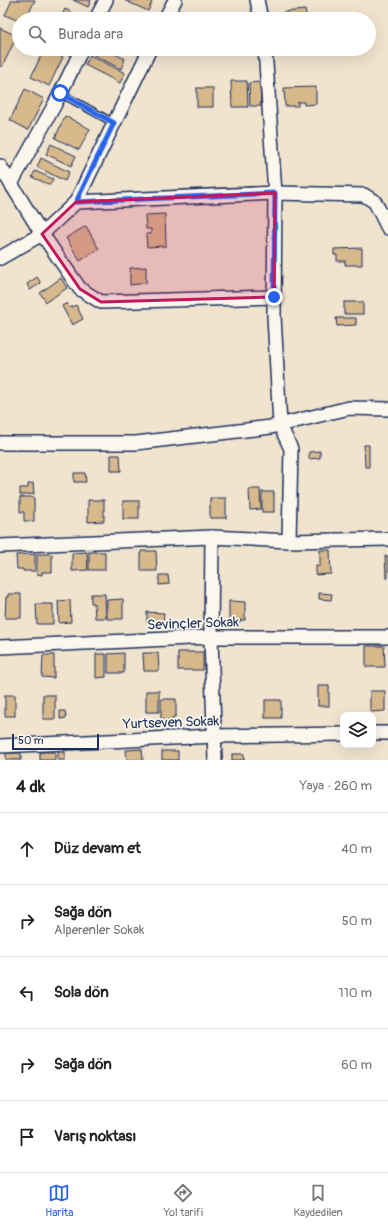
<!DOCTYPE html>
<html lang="tr">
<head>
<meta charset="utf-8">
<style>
	:root { --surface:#fff; --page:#f2f2f2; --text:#222; --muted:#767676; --line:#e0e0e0; --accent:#2563eb }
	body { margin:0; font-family:Pangolin,sans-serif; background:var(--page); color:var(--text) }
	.controls { position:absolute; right:12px; bottom:12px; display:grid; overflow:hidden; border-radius:8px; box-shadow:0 4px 16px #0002 }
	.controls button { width:36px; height:36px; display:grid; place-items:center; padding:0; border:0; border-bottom:1px solid var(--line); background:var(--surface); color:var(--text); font:20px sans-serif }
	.scale { position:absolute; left:12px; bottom:10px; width:87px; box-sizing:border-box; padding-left:4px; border:2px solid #1b2f5e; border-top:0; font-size:11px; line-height:14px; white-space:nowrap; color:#1b2f5e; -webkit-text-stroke:3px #fbf7ec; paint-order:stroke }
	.stop { position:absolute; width:12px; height:12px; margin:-9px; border:3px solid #2563eb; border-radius:50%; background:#fff }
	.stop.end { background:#2563eb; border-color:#fff; box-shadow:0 1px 4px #0008 }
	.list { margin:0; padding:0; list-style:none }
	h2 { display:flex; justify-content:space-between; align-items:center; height:52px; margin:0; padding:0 16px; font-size:17px }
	h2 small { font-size:13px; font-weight:400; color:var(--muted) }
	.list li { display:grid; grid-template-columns:26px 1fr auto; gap:12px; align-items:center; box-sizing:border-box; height:72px; padding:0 16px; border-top:1px solid var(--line) }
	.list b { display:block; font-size:15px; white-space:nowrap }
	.list p { margin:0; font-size:13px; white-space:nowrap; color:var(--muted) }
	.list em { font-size:13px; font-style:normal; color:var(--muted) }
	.icon { flex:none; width:22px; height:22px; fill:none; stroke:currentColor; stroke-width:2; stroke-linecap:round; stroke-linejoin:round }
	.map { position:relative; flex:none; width:388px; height:760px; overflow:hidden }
	.search { position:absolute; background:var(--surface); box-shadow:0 4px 16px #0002; left:12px; right:12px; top:12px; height:44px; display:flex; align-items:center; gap:10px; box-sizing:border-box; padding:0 14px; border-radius:22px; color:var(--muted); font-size:15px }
	.sheet { height:412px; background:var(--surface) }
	nav { display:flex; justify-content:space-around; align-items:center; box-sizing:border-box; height:56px; border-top:1px solid var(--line); background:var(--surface); font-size:11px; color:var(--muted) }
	nav a { display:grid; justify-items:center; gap:2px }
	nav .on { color:var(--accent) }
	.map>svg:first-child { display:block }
	.building { fill:#d8b98c; stroke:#1b2f5e }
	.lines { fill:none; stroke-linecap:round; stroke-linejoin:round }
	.service-casing { stroke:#1b2f5e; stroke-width:9 }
	.minor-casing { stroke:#1b2f5e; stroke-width:16 }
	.service { stroke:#fbf7ec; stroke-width:6 }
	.minor { stroke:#fbf7ec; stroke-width:13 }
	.route { stroke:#2563eb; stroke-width:5 }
	.marked { fill:#c2185b; fill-opacity:0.2; stroke:#c2185b; stroke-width:3; stroke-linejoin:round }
	.labels { text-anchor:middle; stroke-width:3.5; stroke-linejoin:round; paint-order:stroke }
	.street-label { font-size:14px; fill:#1b2f5e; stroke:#fbf7ec }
</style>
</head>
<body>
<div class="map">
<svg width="388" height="760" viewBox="0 0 388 760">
	<rect width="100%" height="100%" fill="#f0e4cf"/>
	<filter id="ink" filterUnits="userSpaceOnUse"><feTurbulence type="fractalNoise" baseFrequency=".025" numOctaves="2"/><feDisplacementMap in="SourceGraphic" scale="8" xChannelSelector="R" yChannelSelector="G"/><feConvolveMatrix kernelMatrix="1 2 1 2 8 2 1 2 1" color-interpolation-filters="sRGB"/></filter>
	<g filter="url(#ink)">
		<g class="building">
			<polygon points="12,0 35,0 26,19 19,19 19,21 5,15"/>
			<polygon points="73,0 91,0 88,7"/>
			<polygon points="124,0 147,0 152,2 148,11"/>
			<polygon points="65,9 82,17 81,19 60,19"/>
			<polygon points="305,10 307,19 284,19 283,12"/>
			<polygon points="0,28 17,36 2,67 0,66"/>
			<polygon points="44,49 63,57 49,86 31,77"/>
			<polygon points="97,49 105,49 125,59 121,69 94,55"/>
			<polygon points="90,55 125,73 120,83 85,65"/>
			<polygon points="231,81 247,81 248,107 232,107"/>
			<polygon points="260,82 261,106 250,106 249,83"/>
			<polygon points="316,87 316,104 304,105 304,102 298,102 298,106 285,106 284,88"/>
			<rect x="197" y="88" width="16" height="19"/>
			<polygon points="25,89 44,99 28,130 10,120"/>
			<polygon points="65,116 90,129 79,150 55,138"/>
			<polygon points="51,144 76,156 71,166 46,154"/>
			<polygon points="41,158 69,172 65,181 37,167"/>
			<polygon points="35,171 53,179 50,185 32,177"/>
			<polygon points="165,214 166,246 147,247 146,234 151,234 151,229 146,229 145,215"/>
			<polygon points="86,226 99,249 80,261 66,238"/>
			<polygon points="362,248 362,265 345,265 345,261 337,261 337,255 334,255 334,249"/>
			<polygon points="146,267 146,283 130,285 130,268"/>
			<polygon points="37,277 41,283 30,290 27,284"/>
			<polygon points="61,278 67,288 46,302 40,293"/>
			<rect x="344" y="302" width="19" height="12"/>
			<polygon points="67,303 70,308 76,305 83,319 72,325 62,306"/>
			<polygon points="336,318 356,318 356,325 337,326"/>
			<polygon points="364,445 369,445 369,467 365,467"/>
			<polygon points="320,451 320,458 309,459 309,452"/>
			<polygon points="111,455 120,455 121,471 111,471"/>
			<polygon points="74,473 85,473 86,482 74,482"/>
			<polygon points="33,483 34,494 20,495 20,488 28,488 28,484"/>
			<polygon points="249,489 260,489 261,509 250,510"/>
			<rect x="262" y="492" width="12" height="20"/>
			<polygon points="20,497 34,497 34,521 24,521 24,512 20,512"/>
			<rect x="210" y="498" width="16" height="20"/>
			<polygon points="88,500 104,500 104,521 88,522"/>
			<rect x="123" y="501" width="16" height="18"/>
			<polygon points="320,550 330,550 331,574 316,575 316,566 320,566"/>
			<polygon points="141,551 156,551 157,571 141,571"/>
			<polygon points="87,552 88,570 72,571 72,553"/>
			<rect x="89" y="552" width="16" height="18"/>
			<polygon points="35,554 35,571 23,571 23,569 17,569 16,555"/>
			<polygon points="37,554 52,554 52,572 42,572 42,575 37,574"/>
			<polygon points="385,556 388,556 388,578 386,578"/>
			<polygon points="159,575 168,575 169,584 159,585"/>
			<polygon points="319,593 332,594 331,600 319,599"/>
			<polygon points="8,594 21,594 21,618 5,618 6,597 8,597"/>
			<polygon points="91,594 105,594 106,618 95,618 94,603 91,603"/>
			<polygon points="123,599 123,619 107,619 107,600"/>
			<polygon points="70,600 71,622 59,623 58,601"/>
			<polygon points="229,601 245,602 245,620 240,620 240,622 229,622"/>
			<polygon points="36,604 53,604 53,624 37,624"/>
			<polygon points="147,612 164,613 163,623 147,623"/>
			<polygon points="366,646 384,646 385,667 366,667"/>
			<rect x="178" y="652" width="25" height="18"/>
			<polygon points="124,653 124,673 108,673 108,654"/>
			<polygon points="143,653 158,653 159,671 144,671"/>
			<polygon points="96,654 106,654 106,677 96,678"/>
			<polygon points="43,655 54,655 54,678 42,677"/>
			<rect x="318" y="686" width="11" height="20"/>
			<rect x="146" y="691" width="13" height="21"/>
			<polygon points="370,691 385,691 385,711 370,712"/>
			<rect x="5" y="695" width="10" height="21"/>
			<rect x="43" y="695" width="12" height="24"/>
			<polygon points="161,699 176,699 176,716 174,716 174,719 161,720"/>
			<rect x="265" y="700" width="16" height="18"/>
			<polygon points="60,711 65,711 66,718 60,719"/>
			<polygon points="142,749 143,760 127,760 126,750"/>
			<rect x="162" y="751" width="16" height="9"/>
			<rect x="40" y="752" width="15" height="8"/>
			<rect x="58" y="752" width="7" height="8"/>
			<rect x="6" y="753" width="15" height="7"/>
			<rect x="232" y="754" width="12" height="6"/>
		</g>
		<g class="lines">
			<defs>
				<polyline id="service" points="60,93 114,123"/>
				<g id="minor">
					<polyline points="257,0 261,19"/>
					<polyline points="96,19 106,0"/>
					<polyline points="165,19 175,0"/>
					<polyline points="265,49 275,193 274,316 280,425 291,449 289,541"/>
					<polyline points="0,166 42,234 0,258"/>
					<polyline points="11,184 55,104 82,49"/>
					<polyline points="76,202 150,49"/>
					<polyline points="274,297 101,302 80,289 42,234 76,202 275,193 364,195 375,202 388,228"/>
					<polyline points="0,443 136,443 271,427 349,408 388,409"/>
					<polyline points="212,537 211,637 215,760"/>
					<polyline points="0,546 212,537 289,541 388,539"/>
					<polyline points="0,647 211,637 388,637"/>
					<polyline points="373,733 388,733"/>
					<polyline points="0,746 215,736 343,734"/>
				</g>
			</defs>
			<use href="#service" class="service-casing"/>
			<use href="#minor" class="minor-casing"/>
			<use href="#service" class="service"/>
			<use href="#minor" class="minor"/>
		</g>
	</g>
	<g class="lines" filter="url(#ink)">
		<polyline class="route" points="60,93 114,123 76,202 275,193 274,297"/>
	</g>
	<path class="marked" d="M275,193L274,297L101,302L80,289L42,234L76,202Z"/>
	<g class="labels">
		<g class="street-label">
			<text transform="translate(193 623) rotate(-2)" y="5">Sevinçler Sokak</text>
			<text transform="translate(171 722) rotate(-2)" y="5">Yurtseven Sokak</text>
		</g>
	</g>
</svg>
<div class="controls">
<button><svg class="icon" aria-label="layers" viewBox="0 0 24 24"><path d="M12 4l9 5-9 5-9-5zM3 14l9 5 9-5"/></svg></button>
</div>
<div class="scale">50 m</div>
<div class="stop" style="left:60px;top:93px"></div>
<div class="stop end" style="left:274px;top:297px"></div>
<div class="search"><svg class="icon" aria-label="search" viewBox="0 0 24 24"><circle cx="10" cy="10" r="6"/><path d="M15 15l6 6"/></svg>Burada ara</div>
</div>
<section class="sheet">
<h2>4 dk<small>Yaya · 260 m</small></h2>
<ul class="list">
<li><svg class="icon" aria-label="ahead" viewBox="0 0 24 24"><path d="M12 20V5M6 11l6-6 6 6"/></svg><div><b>Düz devam et</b></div><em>40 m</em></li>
<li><svg class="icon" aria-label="right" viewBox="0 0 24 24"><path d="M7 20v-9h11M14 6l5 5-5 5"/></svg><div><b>Sağa dön</b><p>Alperenler Sokak</p></div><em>50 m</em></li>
<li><svg class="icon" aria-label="left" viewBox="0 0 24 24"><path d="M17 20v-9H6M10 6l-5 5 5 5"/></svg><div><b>Sola dön</b></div><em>110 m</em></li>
<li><svg class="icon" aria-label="right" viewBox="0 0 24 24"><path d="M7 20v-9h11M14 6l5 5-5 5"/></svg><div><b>Sağa dön</b></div><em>60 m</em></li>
<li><svg class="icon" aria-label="arrive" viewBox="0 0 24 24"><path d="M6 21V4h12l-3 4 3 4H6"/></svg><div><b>Varış noktası</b></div></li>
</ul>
</section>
<nav>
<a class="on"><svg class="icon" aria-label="map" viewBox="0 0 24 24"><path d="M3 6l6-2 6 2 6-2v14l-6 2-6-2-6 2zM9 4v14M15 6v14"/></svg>Harita</a>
<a><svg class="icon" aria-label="directions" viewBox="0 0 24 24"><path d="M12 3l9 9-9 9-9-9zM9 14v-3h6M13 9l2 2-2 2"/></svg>Yol tarifi</a>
<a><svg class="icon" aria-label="saved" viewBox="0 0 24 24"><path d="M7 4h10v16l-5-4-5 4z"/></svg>Kaydedilen</a>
</nav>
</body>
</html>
